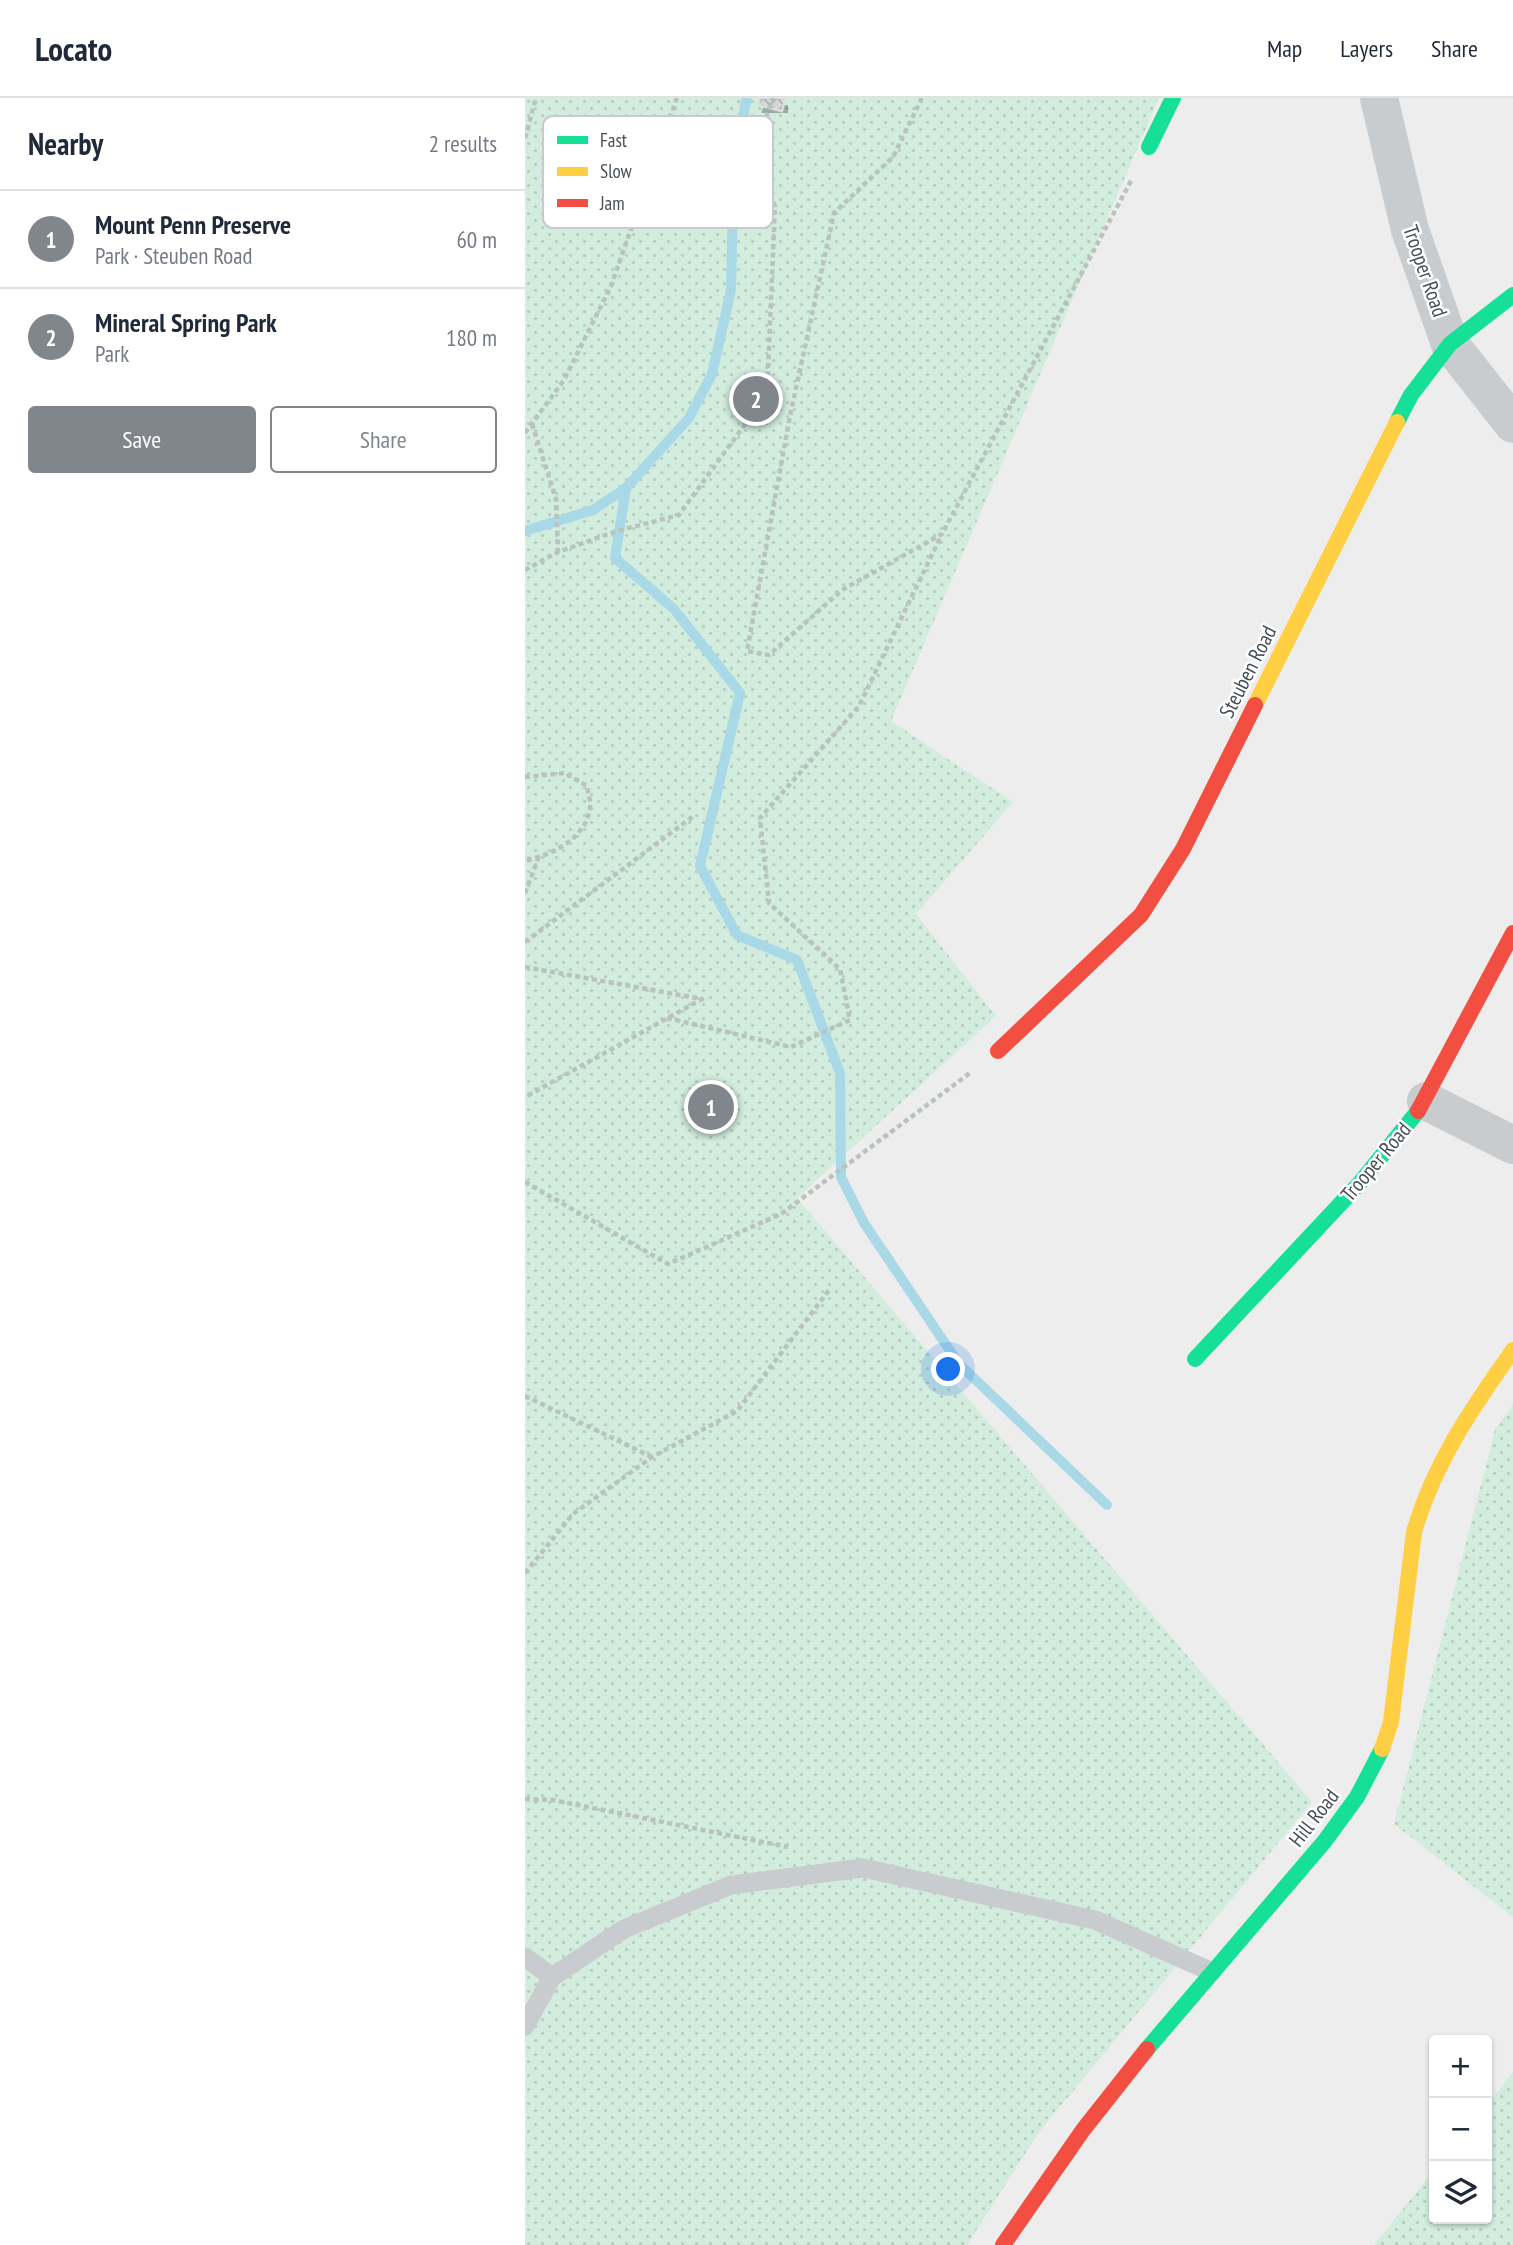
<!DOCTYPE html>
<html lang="en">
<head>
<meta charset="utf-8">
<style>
	:root { --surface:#fff; --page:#f2f2f3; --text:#1f2937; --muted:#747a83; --line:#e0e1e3; --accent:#81868c }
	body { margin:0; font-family:"PT Sans Narrow",sans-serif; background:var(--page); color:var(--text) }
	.controls { position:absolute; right:21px; bottom:21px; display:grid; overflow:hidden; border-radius:7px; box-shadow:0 2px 5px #0004 }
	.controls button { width:63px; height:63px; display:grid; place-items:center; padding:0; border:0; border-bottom:2px solid var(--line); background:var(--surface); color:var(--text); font:35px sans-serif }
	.you { position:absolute; left:424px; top:1272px; width:24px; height:24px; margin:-18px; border:5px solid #fff; border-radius:50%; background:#1a73e8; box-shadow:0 0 0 10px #1a73e833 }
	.badge { display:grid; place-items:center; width:46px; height:46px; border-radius:50%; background:var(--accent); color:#fff; font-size:23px; font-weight:700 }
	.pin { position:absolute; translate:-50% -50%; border:4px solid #fff; box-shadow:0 2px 7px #0006 }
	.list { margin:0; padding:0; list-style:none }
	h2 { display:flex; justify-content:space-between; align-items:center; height:91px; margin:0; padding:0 28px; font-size:30px }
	h2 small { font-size:23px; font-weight:400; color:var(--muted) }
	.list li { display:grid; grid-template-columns:46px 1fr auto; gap:21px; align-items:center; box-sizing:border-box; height:98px; padding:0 28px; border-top:2px solid var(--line) }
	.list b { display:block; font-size:26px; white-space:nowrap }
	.list p { margin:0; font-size:23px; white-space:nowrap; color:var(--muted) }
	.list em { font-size:23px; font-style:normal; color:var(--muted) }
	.actions { display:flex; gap:14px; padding:21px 28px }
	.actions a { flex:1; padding:16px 0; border:2px solid var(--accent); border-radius:7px; text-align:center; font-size:24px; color:var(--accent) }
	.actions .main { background:var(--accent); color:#fff }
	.icon { flex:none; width:38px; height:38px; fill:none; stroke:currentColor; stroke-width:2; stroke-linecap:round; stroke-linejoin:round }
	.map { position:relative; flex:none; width:988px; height:2147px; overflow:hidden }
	header { display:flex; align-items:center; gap:42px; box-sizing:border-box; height:98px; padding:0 35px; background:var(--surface); border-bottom:2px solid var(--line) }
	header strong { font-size:33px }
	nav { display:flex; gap:38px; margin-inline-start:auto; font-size:24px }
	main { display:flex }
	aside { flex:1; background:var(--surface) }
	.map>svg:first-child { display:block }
	.park { fill:url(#park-dots) }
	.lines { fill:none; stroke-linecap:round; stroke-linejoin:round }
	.stream { stroke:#a9d8e7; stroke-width:10 }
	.building { fill:url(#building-cross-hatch); stroke:#dfdfe0; stroke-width:2; filter:url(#shadow) }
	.path { stroke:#b8c2bf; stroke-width:4.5; stroke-dasharray:5 3.5; stroke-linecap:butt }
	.lane { stroke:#c9ccce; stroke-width:19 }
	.street { stroke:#c9ccce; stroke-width:38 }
	.fast { stroke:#16e098; stroke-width:16 }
	.slow { stroke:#ffcf43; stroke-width:16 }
	.jam { stroke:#f24e42; stroke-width:16 }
	.labels { text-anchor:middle; stroke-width:5; stroke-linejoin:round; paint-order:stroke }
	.street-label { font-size:21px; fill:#464f58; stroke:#fff }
	.key { fill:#fff; stroke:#c8cacd; stroke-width:2 }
	.key-label { font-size:19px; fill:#464f58 }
</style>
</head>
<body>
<header>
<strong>Locato</strong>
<nav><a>Map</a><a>Layers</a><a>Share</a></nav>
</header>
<main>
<aside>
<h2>Nearby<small>2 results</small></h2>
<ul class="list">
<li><span class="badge">1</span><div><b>Mount Penn Preserve</b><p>Park · Steuben Road</p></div><em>60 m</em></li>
<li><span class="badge">2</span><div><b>Mineral Spring Park</b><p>Park</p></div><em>180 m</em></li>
</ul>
<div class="actions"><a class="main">Save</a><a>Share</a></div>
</aside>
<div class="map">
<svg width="988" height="2147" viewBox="0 0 988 2147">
	<defs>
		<pattern id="park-dots" width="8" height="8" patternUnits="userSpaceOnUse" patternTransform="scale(1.75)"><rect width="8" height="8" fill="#d2ecdd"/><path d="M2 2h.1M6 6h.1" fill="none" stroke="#b6ccc0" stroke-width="1.8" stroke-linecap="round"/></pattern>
		<pattern id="building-cross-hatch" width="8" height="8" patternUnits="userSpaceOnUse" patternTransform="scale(1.75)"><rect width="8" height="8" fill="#d5d5d7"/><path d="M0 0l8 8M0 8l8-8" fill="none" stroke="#afafb1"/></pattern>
		<filter id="shadow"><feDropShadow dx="4.5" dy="8" stdDeviation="0" flood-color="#0004"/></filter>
	</defs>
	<rect width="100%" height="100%" fill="#eeeded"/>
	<g class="park">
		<polygon points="0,0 634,0 366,623 488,704 391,816 471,918 272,1100 787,1704 514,2034 442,2147 0,2147"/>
		<polygon points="988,1306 988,1819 869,1726 970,1332"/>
		<polygon points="988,1974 988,2147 849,2147 909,2072 909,2121 962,2121 962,2007"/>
	</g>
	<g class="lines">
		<g class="stream">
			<polyline points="101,390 90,460 149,511 215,595 175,768 212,837 272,862 315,975 316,1079 339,1125 434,1266 582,1407"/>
			<polyline points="0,433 68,412 101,390 164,320 187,276 206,192 209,58 222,0"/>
		</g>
	</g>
	<polygon class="building" points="235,0 260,0 257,13 233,7"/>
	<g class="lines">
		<g class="path">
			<polyline points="397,0 368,59 309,115 265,318 222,553 244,557 317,492 417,436 607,81"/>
			<polyline points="0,40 11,0"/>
			<polyline points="7,326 31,401 33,454"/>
			<polyline points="0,335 39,282 86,188 152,0"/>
			<polyline points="0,472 33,454 92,433 154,417 242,296 250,108 235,78 237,30 248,0"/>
			<path d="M0,679L40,675L62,688C63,695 66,704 65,710C61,741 26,757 0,763"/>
			<polyline points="0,795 13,761"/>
			<polyline points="0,844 170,717"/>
			<polyline points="0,869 177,901 0,999"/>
			<polyline points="142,920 266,949 325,922 315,871 244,805 235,720 334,608 416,438"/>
			<polyline points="0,1084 143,1166 256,1116 445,975"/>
			<polyline points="0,1298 127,1359"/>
			<polyline points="0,1475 48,1416 127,1359 212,1313 305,1191"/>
			<polyline points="0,1701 28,1702 263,1749"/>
		</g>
		<g class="lane">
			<polyline points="0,1859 27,1879"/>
			<polyline points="0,1928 27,1879 99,1831 206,1787 338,1770 570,1822 687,1874"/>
		</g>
		<g class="street">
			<polyline points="854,0 885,132 925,246 988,326"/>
			<polyline points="901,1003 988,1047"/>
		</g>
		<g class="fast">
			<polyline points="624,49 648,0"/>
			<polyline points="872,324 886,297 925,246 988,197"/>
			<polyline points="670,1261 834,1086 893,1013"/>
			<polyline points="622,1951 799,1744 832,1699 857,1651"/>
		</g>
		<g class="slow">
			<polyline points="730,607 872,324"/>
			<path d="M857,1651L866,1624L889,1434C909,1365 947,1310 988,1252"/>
		</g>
		<g class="jam">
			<polyline points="473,953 616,817 658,751 730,607"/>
			<polyline points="893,1013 988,835"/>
			<polyline points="478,2147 558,2032 622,1951"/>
		</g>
	</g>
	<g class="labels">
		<g class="street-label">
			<text transform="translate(900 173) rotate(71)" y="7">Trooper Road</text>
			<text transform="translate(723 574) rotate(-63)" y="7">Steuben Road</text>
			<text transform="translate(851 1064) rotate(-50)" y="7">Trooper Road</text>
			<text transform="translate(789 1720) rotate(-52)" y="7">Hill Road</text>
		</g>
	</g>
	<rect x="18" y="18" width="230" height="112" rx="10" class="key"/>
	<rect x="32" y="38" width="31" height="8" fill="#16e098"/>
	<rect x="32" y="69" width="31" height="9" fill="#ffcf43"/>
	<rect x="32" y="101" width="31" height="8" fill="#f24e42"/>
	<g class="key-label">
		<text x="75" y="49">Fast</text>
		<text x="75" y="80">Slow</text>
		<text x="75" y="112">Jam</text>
	</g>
</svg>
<div class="controls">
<button>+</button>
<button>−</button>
<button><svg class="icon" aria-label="layers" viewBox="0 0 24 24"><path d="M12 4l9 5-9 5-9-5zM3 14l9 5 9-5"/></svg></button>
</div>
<div class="you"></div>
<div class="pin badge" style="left:186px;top:1009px">1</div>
<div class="pin badge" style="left:231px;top:301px">2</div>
</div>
</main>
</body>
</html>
